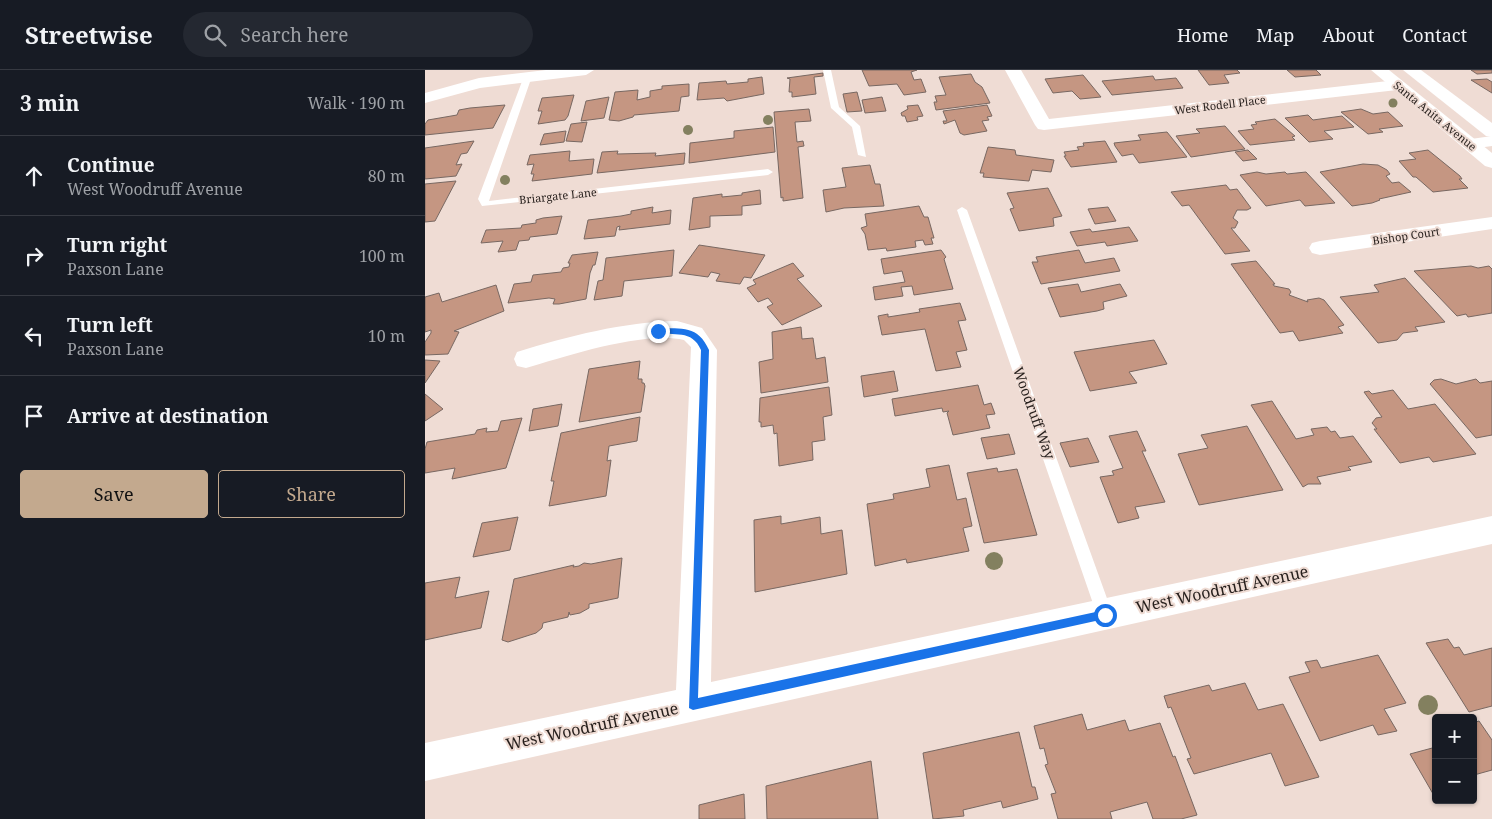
<!DOCTYPE html>
<html lang="en">
<head>
<meta charset="utf-8">
<style>
	:root { --surface:#171b24; --page:#242831; --text:#f1f3f6; --muted:#9ea1a6; --line:#363941; --accent:#c3a98e }
	body { margin:0; font-family:"Noto Serif",serif; background:var(--page); color:var(--text) }
	.controls { position:absolute; right:15px; bottom:15px; display:grid; overflow:hidden; border-radius:5px; box-shadow:0 1px 4px #0004 }
	.controls button { width:45px; height:45px; display:grid; place-items:center; padding:0; border:0; border-bottom:1px solid var(--line); background:var(--surface); color:var(--text); font:25px sans-serif }
	.stop { position:absolute; width:15px; height:15px; margin:-11px; border:4px solid #1a73e8; border-radius:50%; background:#fff }
	.stop.end { background:#1a73e8; border-color:#fff; box-shadow:0 1px 5px #0008 }
	.list { margin:0; padding:0; list-style:none }
	h2 { display:flex; justify-content:space-between; align-items:center; height:65px; margin:0; padding:0 20px; font-size:21px }
	h2 small { font-size:16px; font-weight:400; color:var(--muted) }
	.list li { display:grid; grid-template-columns:32px 1fr auto; gap:15px; align-items:center; box-sizing:border-box; height:80px; padding:0 20px; border-top:1px solid var(--line) }
	.list b { display:block; font-size:19px; white-space:nowrap }
	.list p { margin:0; font-size:16px; white-space:nowrap; color:var(--muted) }
	.list em { font-size:16px; font-style:normal; color:var(--muted) }
	.actions { display:flex; gap:10px; padding:15px 20px }
	.actions a { flex:1; padding:11px 0; border:1px solid var(--accent); border-radius:5px; text-align:center; font-size:18px; color:var(--accent) }
	.actions .main { background:var(--accent); color:#111 }
	.icon { flex:none; width:28px; height:28px; fill:none; stroke:currentColor; stroke-width:2; stroke-linecap:round; stroke-linejoin:round }
	.map { position:relative; flex:none; width:1067px; height:749px; overflow:hidden }
	header { display:flex; align-items:center; gap:30px; box-sizing:border-box; height:70px; padding:0 25px; background:var(--surface); border-bottom:1px solid var(--line) }
	header strong { font-size:24px }
	nav { display:flex; gap:28px; margin-inline-start:auto; font-size:18px }
	.search { width:350px; height:45px; background:var(--page); display:flex; align-items:center; gap:12px; box-sizing:border-box; padding:0 18px; border-radius:28px; color:var(--muted); font-size:19px }
	main { display:flex }
	aside { flex:1; background:var(--surface) }
	.map>svg:first-child { display:block }
	.building { fill:#c59682; stroke:#786862 }
	.lines { fill:none; stroke-linecap:round; stroke-linejoin:round }
	.lane { fill:#fff; fill-rule:evenodd }
	.street { fill:#fff; fill-rule:evenodd }
	.primary { fill:#fff; fill-rule:evenodd }
	.tree { fill:#83805f }
	.route { fill:#1a73e8 }
	.labels { text-anchor:middle; stroke-width:4; stroke-linejoin:round; paint-order:stroke }
	.far-street-label { font-size:11px; fill:#261f1c; stroke:#efdcd4 }
	.street-label { font-size:14px; fill:#261f1c; stroke:#efdcd4 }
	.near-street-label { font-size:16px; fill:#261f1c; stroke:#efdcd4 }
</style>
</head>
<body>
<header>
<strong>Streetwise</strong>
<div class="search"><svg class="icon" aria-label="search" viewBox="0 0 24 24"><circle cx="10" cy="10" r="6"/><path d="M15 15l6 6"/></svg>Search here</div>
<nav><a>Home</a><a>Map</a><a>About</a><a>Contact</a></nav>
</header>
<main>
<aside>
<h2>3 min<small>Walk · 190 m</small></h2>
<ul class="list">
<li><svg class="icon" aria-label="ahead" viewBox="0 0 24 24"><path d="M12 20V5M6 11l6-6 6 6"/></svg><div><b>Continue</b><p>West Woodruff Avenue</p></div><em>80 m</em></li>
<li><svg class="icon" aria-label="right" viewBox="0 0 24 24"><path d="M7 20v-9h11M14 6l5 5-5 5"/></svg><div><b>Turn right</b><p>Paxson Lane</p></div><em>100 m</em></li>
<li><svg class="icon" aria-label="left" viewBox="0 0 24 24"><path d="M17 20v-9H6M10 6l-5 5 5 5"/></svg><div><b>Turn left</b><p>Paxson Lane</p></div><em>10 m</em></li>
<li><svg class="icon" aria-label="arrive" viewBox="0 0 24 24"><path d="M6 21V4h12l-3 4 3 4H6"/></svg><div><b>Arrive at destination</b></div></li>
</ul>
<div class="actions"><a class="main">Save</a><a>Share</a></div>
</aside>
<div class="map">
<svg width="1067" height="749" viewBox="0 0 1067 749">
	<rect width="100%" height="100%" fill="#efdcd4"/>
	<g class="building">
		<polygon points="437,0 492,0 486,2 489,10 496,9 501,22 479,25 472,14 444,16"/>
		<polygon points="773,0 812,0 815,3 799,5 804,13 784,15"/>
		<polygon points="862,0 891,0 896,5 870,7"/>
		<polygon points="1046,0 1067,0 1067,3 1052,4"/>
		<polygon points="398,3 398,6 389,7 391,24 367,27 367,22 364,22 365,9 362,8"/>
		<polygon points="546,4 550,12 557,17 565,33 511,40 509,32 512,32 510,26 521,25 514,7"/>
		<polygon points="658,5 676,27 655,29 647,21 628,23 620,9"/>
		<polygon points="728,6 730,10 751,8 758,18 687,25 677,11"/>
		<polygon points="337,7 339,24 302,31 299,28 272,30 274,13 301,11 302,14 323,12 323,9"/>
		<polygon points="1062,9 1067,12 1067,23 1046,10"/>
		<polygon points="264,14 264,26 256,27 254,41 209,45 208,47 194,51 184,50 190,22 213,20 212,30 225,27 225,21 237,19 237,16"/>
		<polygon points="432,22 437,41 422,42 418,24"/>
		<polygon points="149,25 143,46 140,50 113,54 117,41 113,41 117,28"/>
		<polygon points="184,27 179,48 156,51 161,31"/>
		<polygon points="457,27 461,41 440,43 437,30"/>
		<polygon points="80,35 68,58 0,65 0,54 3,50 32,45 34,40 45,38"/>
		<polygon points="493,35 498,46 492,47 493,50 482,52 480,46 477,46 476,43 483,39 482,36"/>
		<polygon points="562,35 567,46 562,47 564,50 557,51 562,61 539,65 535,63 530,50 519,54 518,51 522,51 518,41"/>
		<polygon points="384,39 386,51 370,52 372,72 378,71 379,76 373,77 378,128 358,131 358,127 356,128 349,42"/>
		<polygon points="936,39 948,44 963,42 978,56 954,59 958,62 943,64 916,42"/>
		<polygon points="883,45 888,50 917,46 929,57 899,61 908,69 884,72 860,48"/>
		<polygon points="850,49 870,66 867,67 870,70 825,75 813,61 829,59 826,55 832,54 830,52"/>
		<polygon points="162,52 157,72 141,71 146,54"/>
		<polygon points="800,56 820,79 766,87 751,66 775,63 771,59"/>
		<polygon points="348,57 350,82 264,93 265,73 309,68 309,61"/>
		<polygon points="141,61 139,72 115,75 119,64"/>
		<polygon points="742,62 762,87 714,93 708,84 697,86 690,76 689,73 716,70 713,65"/>
		<polygon points="49,71 42,83 36,84 31,95 37,94 31,106 0,109 0,78"/>
		<polygon points="680,71 692,92 646,97 639,86 641,86 639,82 654,80 652,77 659,76 658,73"/>
		<polygon points="563,77 590,80 591,85 629,90 626,102 607,100 604,111 558,107 559,103 555,103"/>
		<polygon points="823,80 832,89 818,91 810,82"/>
		<polygon points="1003,80 1035,106 1037,109 1034,109 1043,118 1008,122 991,107 988,107 974,91 991,89 984,83"/>
		<polygon points="145,81 144,91 169,89 167,104 107,111 109,104 106,104 109,94 102,95 105,85"/>
		<polygon points="193,81 192,84 231,83 230,86 260,83 259,94 172,103 177,82"/>
		<polygon points="938,94 953,95 962,100 965,104 961,106 967,113 974,112 986,122 954,129 955,130 947,133 927,136 895,102"/>
		<polygon points="445,95 450,114 455,114 459,136 419,138 401,142 398,120 421,117 417,98"/>
		<polygon points="832,102 841,104 860,102 862,104 881,102 910,133 880,136 875,130 841,136 815,105"/>
		<polygon points="31,111 10,151 0,152 0,114"/>
		<polygon points="801,115 805,120 812,119 826,138 822,140 812,140 808,148 813,152 810,158 806,158 825,181 800,184 764,135 757,136 746,122"/>
		<polygon points="623,118 637,146 628,148 629,156 594,161 585,139 589,138 582,123"/>
		<polygon points="335,120 336,134 317,136 317,145 285,146 285,157 264,160 268,128 297,124 297,127 317,125 317,123"/>
		<polygon points="494,136 499,147 503,147 509,168 506,168 508,174 500,175 498,170 490,171 491,177 462,181 461,178 443,180 440,164 436,158 442,156 440,144"/>
		<polygon points="228,137 227,143 246,140 245,154 194,160 195,156 192,157 190,166 159,169 163,150 196,146 206,144 206,141"/>
		<polygon points="683,137 691,151 670,154 663,139"/>
		<polygon points="137,146 132,164 105,167 104,170 94,171 91,180 73,182 78,171 56,173 61,160 96,158 97,155 111,153 111,150 118,148"/>
		<polygon points="704,157 713,171 682,176 680,172 652,176 645,162 665,159 667,162"/>
		<polygon points="274,175 340,185 326,208 319,207 315,214 291,211 295,204 286,202 283,207 254,203"/>
		<polygon points="249,180 247,206 199,211 197,226 169,230 173,211 178,210 181,188"/>
		<polygon points="516,180 521,187 519,189 528,219 489,225 487,216 476,217 478,226 450,230 448,217 480,212 477,201 459,204 456,189"/>
		<polygon points="654,180 660,193 689,188 695,201 616,214 607,192 613,192 611,187"/>
		<polygon points="173,182 170,195 168,195 165,203 161,229 134,234 128,234 130,229 124,228 83,233 89,214 106,212 108,205 136,202 138,198 144,197 145,193 143,193 147,185"/>
		<polygon points="831,191 850,214 848,214 849,216 864,219 866,222 864,225 883,232 882,230 894,228 899,230 919,255 913,257 918,263 874,271 868,261 855,263 806,194"/>
		<polygon points="368,193 379,206 372,209 397,236 357,255 342,237 348,234 343,228 333,232 322,218 331,214 328,210"/>
		<polygon points="1046,196 1053,198 1064,196 1067,199 1067,243 1043,247 1041,244 1032,246 989,201"/>
		<polygon points="980,208 1020,252 990,257 993,261 978,263 972,270 953,273 915,227 954,222 949,215"/>
		<polygon points="653,214 656,222 695,214 702,226 678,232 679,239 672,241 635,247 623,218"/>
		<polygon points="71,215 79,241 29,261 34,262 23,284 0,285 0,272 6,263 6,260 0,262 0,227 14,223 17,232"/>
		<polygon points="535,233 541,250 533,251 542,280 531,282 536,297 511,301 500,259 457,265 453,246 463,244 463,247 495,242 494,239"/>
		<polygon points="376,257 377,269 388,268 391,289 400,287 403,312 336,323 334,292 348,289 347,262"/>
		<polygon points="729,270 742,294 704,302 712,313 665,321 649,282"/>
		<polygon points="0,290 15,291 0,313"/>
		<polygon points="215,291 213,309 217,309 217,313 219,313 220,316 216,342 154,352 164,299"/>
		<polygon points="469,301 473,321 439,327 436,306"/>
		<polygon points="1016,309 1031,314 1051,309 1055,313 1067,311 1067,365 1051,368 1005,314 1009,310"/>
		<polygon points="553,315 559,335 566,333 570,344 561,345 565,358 528,365 522,343 524,341 518,342 517,338 470,346 467,329"/>
		<polygon points="404,317 407,345 398,347 400,370 387,372 388,390 354,396 352,363 349,364 348,355 336,357 336,352 334,352 335,328"/>
		<polygon points="968,320 983,339 1010,334 1051,384 1008,392 1004,387 975,393 949,359 952,359 947,353 951,348 957,347 939,322 944,321 947,324"/>
		<polygon points="0,324 18,339 0,351"/>
		<polygon points="847,331 871,369 889,365 886,359 902,357 906,362 910,361 915,368 928,366 947,392 923,397 926,400 892,407 896,414 883,414 878,417 826,335"/>
		<polygon points="137,334 133,356 104,361 108,339"/>
		<polygon points="215,347 212,371 184,376 182,391 186,390 181,426 124,436 129,411 126,411 136,363"/>
		<polygon points="97,348 81,398 27,409 30,398 0,403 0,379 2,372 50,364 52,360 62,358 61,362 73,361 76,351"/>
		<polygon points="822,356 858,420 774,435 753,384 783,378 776,365"/>
		<polygon points="712,361 721,381 717,381 740,432 710,437 714,448 693,453 675,407 689,405 687,401 698,398 684,366"/>
		<polygon points="584,364 590,384 562,389 556,368"/>
		<polygon points="663,368 674,392 645,397 635,373"/>
		<polygon points="524,395 532,430 541,428 547,456 538,458 544,481 482,493 481,489 450,496 442,434 469,429 468,424 505,417 501,399"/>
		<polygon points="572,398 573,402 592,399 612,465 559,473 542,403"/>
		<polygon points="356,446 356,454 395,447 396,464 417,460 422,504 330,522 329,450"/>
		<polygon points="93,447 85,480 48,487 57,453"/>
		<polygon points="197,488 193,528 164,534 164,538 155,543 145,545 144,542 143,547 118,553 117,558 111,563 83,572 77,570 89,509 149,495 148,497 154,496 159,493 166,494"/>
		<polygon points="35,507 30,528 64,521 56,558 0,570 0,513"/>
		<polygon points="1023,569 1029,578 1034,577 1039,585 1067,578 1067,636 1044,642 1001,573"/>
		<polygon points="953,585 981,633 959,639 972,661 953,665 948,655 895,671 864,607 885,602 880,592 892,590 896,598"/>
		<polygon points="820,613 833,640 858,634 894,707 860,716 846,683 769,704 762,689 766,688 746,637 743,638 739,626 784,615 787,621"/>
		<polygon points="657,644 662,660 700,650 704,661 735,653 748,687 750,686 772,745 756,749 728,749 722,732 685,742 687,749 633,749 626,724 631,723 620,695 623,694 619,678 615,679 609,656"/>
		<polygon points="1054,651 1067,670 1067,700 1049,705 1048,653"/>
		<polygon points="594,662 607,717 610,717 613,729 578,738 576,731 538,740 539,746 508,749 498,683"/>
		<polygon points="1011,677 1011,729 985,684"/>
		<polygon points="446,691 453,749 342,749 341,716"/>
		<polygon points="319,724 320,749 274,749 274,735"/>
	</g>
	<g class="lines">
		<g class="lane">
			<polygon points="398,0 406,0 414,37 435,56 441,87 433,85 427,57 406,38"/>
			<polygon points="103,4 107,6 64,131 343,99 348,102 343,105 57,136 53,129 99,6"/>
			<polygon points="537,137 542,140 688,545 686,551 680,553 674,551 672,545 532,140"/>
		</g>
		<g class="street">
			<polygon points="121,0 169,0 161,5 55,18 0,33 0,23 54,8"/>
			<polygon points="580,0 596,0 624,49 972,10 980,15 972,20 619,60 613,59 610,55"/>
			<polygon points="1067,66 1067,76 1045,79 1039,78 1036,74 1039,70"/>
			<polygon points="1067,147 1067,159 895,185 887,183 884,178 887,173 895,171"/>
			<path d="M252,251L277,258L292,280L286,612L1067,446V474L0,711V673L251,620L266,277L259,270C217,261 143,286 101,298L92,296L89,289L92,282C144,266 198,252 252,251Z"/>
		</g>
		<g class="primary">
			<polygon points="946,0 964,0 1067,83 1067,98 1060,96"/>
			<polygon points="978,0 996,0 1067,53 1067,67 1061,66"/>
		</g>
	</g>
	<g class="tree">
		<circle cx="968" cy="33" r="4.5"/>
		<circle cx="343" cy="50" r="5"/>
		<circle cx="263" cy="60" r="5"/>
		<circle cx="80" cy="110" r="5"/>
		<circle cx="569" cy="491" r="9"/>
		<circle cx="1003" cy="635" r="10"/>
	</g>
	<path class="route" d="M233,258C257,259 273,255 284,280L273,628L680,540L684,542V548L268,640L264,638L276,280C267,259 249,266 230,263V259Z"/>
	<g class="labels">
		<g class="far-street-label">
			<text transform="translate(795 35) rotate(-7)" y="4">West Rodell Place</text>
			<text transform="translate(1010 46) rotate(39)" y="4">Santa Anita Avenue</text>
			<text transform="translate(133 126) rotate(-6)" y="4">Briargate Lane</text>
			<text transform="translate(981 166) rotate(-8)" y="4">Bishop Court</text>
		</g>
		<g class="street-label">
			<text transform="translate(609 343) rotate(70)" y="5">Woodruff Way</text>
		</g>
		<g class="near-street-label">
			<text transform="translate(797 519) rotate(-12)" y="6">West Woodruff Avenue</text>
			<text transform="translate(167 656) rotate(-12)" y="6">West Woodruff Avenue</text>
		</g>
	</g>
</svg>
<div class="controls">
<button>+</button>
<button>−</button>
</div>
<div class="stop" style="left:680px;top:545px"></div>
<div class="stop end" style="left:233px;top:261px"></div>
</div>
</main>
</body>
</html>
